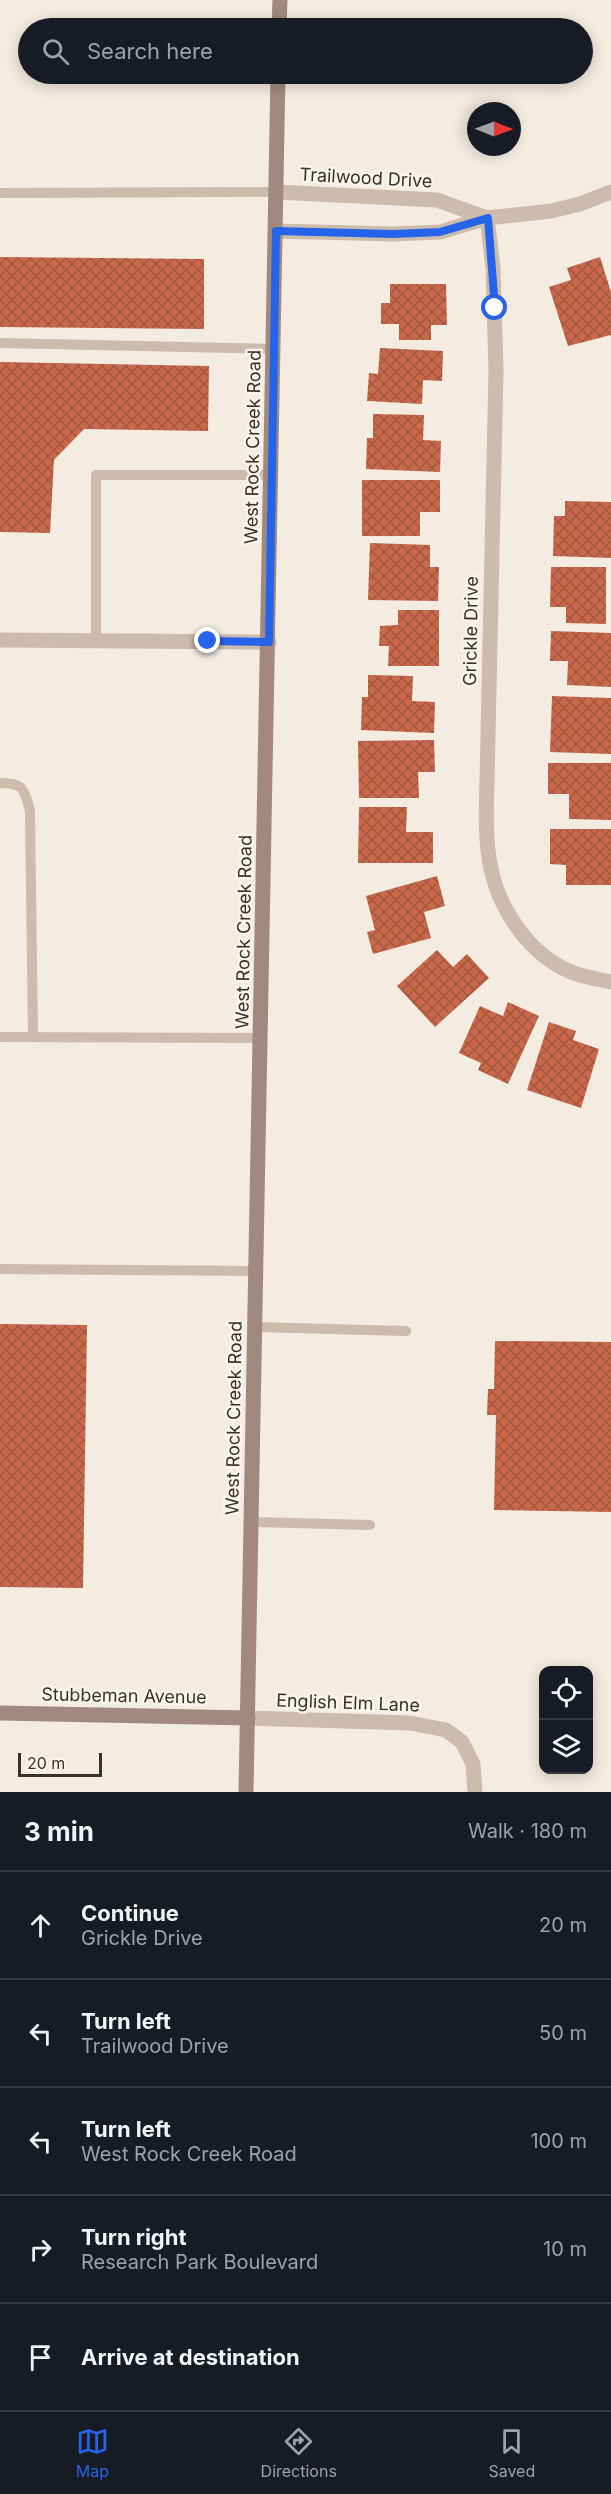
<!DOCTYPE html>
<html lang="en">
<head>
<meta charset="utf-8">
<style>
	:root { --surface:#171b24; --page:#242831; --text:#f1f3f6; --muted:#9ea1a6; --line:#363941; --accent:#2563eb }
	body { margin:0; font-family:Inter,sans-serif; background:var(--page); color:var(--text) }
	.controls { position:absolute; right:18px; bottom:18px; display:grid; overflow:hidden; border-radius:12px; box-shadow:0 3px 15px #0003 }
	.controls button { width:54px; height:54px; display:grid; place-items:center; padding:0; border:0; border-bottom:2px solid var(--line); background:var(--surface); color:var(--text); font:30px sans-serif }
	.compass { position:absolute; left:467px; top:102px; width:54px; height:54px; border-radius:50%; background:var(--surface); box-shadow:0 3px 15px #0003; rotate:91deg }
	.scale { position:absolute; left:18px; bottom:15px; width:84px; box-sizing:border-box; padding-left:6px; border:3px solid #3b302b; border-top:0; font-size:16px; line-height:21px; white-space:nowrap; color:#3b302b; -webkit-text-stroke:4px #fbf5ee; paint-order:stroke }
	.stop { position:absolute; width:18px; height:18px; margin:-14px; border:4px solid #2563eb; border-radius:50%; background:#fff }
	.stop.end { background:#2563eb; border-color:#fff; box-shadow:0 2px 6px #0008 }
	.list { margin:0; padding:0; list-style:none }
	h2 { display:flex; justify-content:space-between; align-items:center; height:78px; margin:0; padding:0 24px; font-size:26px }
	h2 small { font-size:20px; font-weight:400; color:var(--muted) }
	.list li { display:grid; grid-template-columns:39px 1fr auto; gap:18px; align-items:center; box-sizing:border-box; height:108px; padding:0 24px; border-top:2px solid var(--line) }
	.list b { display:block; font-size:22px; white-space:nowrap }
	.list p { margin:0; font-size:20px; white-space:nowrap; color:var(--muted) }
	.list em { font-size:20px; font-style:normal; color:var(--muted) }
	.icon { flex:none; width:33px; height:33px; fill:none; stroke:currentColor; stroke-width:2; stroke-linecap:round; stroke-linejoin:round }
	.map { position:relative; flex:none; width:611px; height:1792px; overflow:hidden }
	.search { position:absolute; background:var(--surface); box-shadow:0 3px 15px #0003; left:18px; right:18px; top:18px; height:66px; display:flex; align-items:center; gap:15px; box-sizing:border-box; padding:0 21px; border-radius:33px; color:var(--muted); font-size:22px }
	.sheet { height:618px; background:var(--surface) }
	nav { display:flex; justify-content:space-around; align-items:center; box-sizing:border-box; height:84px; border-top:2px solid var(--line); background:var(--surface); font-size:16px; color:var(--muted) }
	nav a { display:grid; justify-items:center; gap:3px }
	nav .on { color:var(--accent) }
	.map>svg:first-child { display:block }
	.building { fill:url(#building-cross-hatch) }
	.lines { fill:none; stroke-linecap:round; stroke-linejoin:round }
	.lane { stroke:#cdbbac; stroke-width:10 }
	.street { stroke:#cdbbac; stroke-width:15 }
	.secondary { stroke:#a18a7d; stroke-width:15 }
	.route { stroke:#2563eb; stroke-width:8 }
	.labels { text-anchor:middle; stroke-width:5; stroke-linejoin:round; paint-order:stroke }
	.street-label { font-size:18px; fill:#3b302b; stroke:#fbf5ee }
</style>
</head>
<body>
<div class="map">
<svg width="611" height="1792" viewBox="0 0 611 1792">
	<defs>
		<pattern id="building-cross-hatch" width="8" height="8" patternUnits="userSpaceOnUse" patternTransform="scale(1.5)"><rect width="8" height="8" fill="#c8694b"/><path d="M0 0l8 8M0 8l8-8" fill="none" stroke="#a4573f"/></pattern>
	</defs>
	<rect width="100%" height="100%" fill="#f4ebe1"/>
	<g class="building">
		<polygon points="0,257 204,259 204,329 0,327"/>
		<polygon points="600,257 611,292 611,335 568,346 549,287 571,280 567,268"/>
		<polygon points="390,284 446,284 447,325 431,325 431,340 399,340 399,324 381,324 381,303 390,303"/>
		<polygon points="380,348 443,351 442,381 423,380 422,404 367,401 369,373 378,374"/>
		<polygon points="0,362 209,366 208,431 84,429 54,460 50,533 0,532"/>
		<polygon points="373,414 424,415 423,440 441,441 440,472 366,469 367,438 373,438"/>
		<polygon points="362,480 440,480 440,512 420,512 420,536 362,536"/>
		<polygon points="565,501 611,502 611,558 553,556 554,516 565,516"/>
		<polygon points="370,543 430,545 430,567 439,567 438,601 368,600"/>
		<polygon points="551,567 606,567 606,624 566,623 566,607 550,607"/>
		<polygon points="398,610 439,610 439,666 388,666 389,646 379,646 380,626 398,625"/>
		<polygon points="551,631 611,633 611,687 567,685 568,661 550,661"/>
		<polygon points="368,675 413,676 412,701 435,702 434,733 361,730 362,697 368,697"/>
		<polygon points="552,696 611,698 611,754 550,752"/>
		<polygon points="434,740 435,772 418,772 419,798 359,798 358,741"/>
		<polygon points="548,763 611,763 611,820 569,819 569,794 548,794"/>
		<polygon points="359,807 407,807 406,832 433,832 433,863 358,863"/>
		<polygon points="550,829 611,829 611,885 566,885 566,865 550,864"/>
		<polygon points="437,876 445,906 424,912 431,938 373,954 367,932 375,930 366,896"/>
		<polygon points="437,950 453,967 467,954 489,978 435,1027 397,986"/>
		<polygon points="508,1002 539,1016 508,1084 478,1070 481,1063 459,1053 480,1006 503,1016"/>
		<polygon points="549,1022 576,1031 573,1040 599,1049 581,1108 527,1090"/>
		<polygon points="0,1324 87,1325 83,1588 0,1587"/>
		<polygon points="495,1341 611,1342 611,1512 494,1510 496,1415 487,1415 488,1389 494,1389"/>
	</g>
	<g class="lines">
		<g class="lane">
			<polyline points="0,193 276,192"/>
			<polyline points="0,343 274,349"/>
			<polyline points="96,641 96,475 272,475"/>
			<path d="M0,783C24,783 24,789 30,811L33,1037"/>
			<polyline points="0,1037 262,1038"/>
			<polyline points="0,1269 257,1271"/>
			<polyline points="255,1327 406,1331"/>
			<polyline points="252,1522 370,1525"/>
		</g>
		<g class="street">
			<polyline points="276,192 437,200 487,218"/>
			<path d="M487,218L493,267L496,370L487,781C486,811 485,841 491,869C500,911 530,955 571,972C583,977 598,979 611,982"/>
			<polyline points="276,231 393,234 440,232 487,218 551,211 580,204 611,192"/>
			<polyline points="0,640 269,642"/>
			<polyline points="248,1718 410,1723 446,1730 462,1742 473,1764 475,1792"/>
		</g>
		<g class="secondary">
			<polyline points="279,28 280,0"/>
			<polyline points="0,1713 248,1718"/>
			<polyline points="246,1792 278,74"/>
		</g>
	</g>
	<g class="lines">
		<polyline class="route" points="208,641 269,642 276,231 393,234 440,232 488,218 495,308"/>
	</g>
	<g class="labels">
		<g class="street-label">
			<text transform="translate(366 178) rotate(3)" y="6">Trailwood Drive</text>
			<text transform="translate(253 447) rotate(-89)" y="6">West Rock Creek Road</text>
			<text transform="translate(471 631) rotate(-89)" y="6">Grickle Drive</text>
			<text transform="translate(244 932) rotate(-89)" y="6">West Rock Creek Road</text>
			<text transform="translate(234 1418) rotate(-89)" y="6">West Rock Creek Road</text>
			<text transform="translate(124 1696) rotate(1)" y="6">Stubbeman Avenue</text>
			<text transform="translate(348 1703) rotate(2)" y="6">English Elm Lane</text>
		</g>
	</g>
</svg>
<div class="controls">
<button><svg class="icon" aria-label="locate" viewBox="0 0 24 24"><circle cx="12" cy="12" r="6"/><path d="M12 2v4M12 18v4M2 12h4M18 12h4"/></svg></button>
<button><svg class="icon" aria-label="layers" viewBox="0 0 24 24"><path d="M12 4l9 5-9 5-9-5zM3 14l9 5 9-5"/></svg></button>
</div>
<svg class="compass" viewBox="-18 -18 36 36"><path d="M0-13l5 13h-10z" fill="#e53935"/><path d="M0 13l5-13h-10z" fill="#9ea1a6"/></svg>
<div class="scale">20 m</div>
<div class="stop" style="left:495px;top:308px"></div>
<div class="stop end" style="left:208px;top:641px"></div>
<div class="search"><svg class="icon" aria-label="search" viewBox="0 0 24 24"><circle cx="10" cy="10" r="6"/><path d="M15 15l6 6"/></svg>Search here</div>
</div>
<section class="sheet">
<h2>3 min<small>Walk · 180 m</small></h2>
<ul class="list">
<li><svg class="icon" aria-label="ahead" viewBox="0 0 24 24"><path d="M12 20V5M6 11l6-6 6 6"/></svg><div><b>Continue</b><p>Grickle Drive</p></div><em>20 m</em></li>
<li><svg class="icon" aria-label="left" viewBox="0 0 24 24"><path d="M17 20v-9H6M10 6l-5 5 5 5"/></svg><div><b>Turn left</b><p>Trailwood Drive</p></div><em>50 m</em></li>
<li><svg class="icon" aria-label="left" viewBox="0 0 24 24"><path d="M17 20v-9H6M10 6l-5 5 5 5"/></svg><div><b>Turn left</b><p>West Rock Creek Road</p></div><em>100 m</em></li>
<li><svg class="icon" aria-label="right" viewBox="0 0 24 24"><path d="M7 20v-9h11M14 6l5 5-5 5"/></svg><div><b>Turn right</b><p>Research Park Boulevard</p></div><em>10 m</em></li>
<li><svg class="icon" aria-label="arrive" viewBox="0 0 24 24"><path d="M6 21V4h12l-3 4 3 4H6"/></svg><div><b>Arrive at destination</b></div></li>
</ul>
</section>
<nav>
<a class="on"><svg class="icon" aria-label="map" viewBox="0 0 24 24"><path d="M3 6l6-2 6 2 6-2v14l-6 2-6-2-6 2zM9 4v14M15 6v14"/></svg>Map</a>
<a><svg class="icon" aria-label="directions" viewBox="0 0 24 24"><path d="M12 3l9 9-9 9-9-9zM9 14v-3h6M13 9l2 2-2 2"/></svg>Directions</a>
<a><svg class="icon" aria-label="saved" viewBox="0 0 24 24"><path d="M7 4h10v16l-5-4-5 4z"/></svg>Saved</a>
</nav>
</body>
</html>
